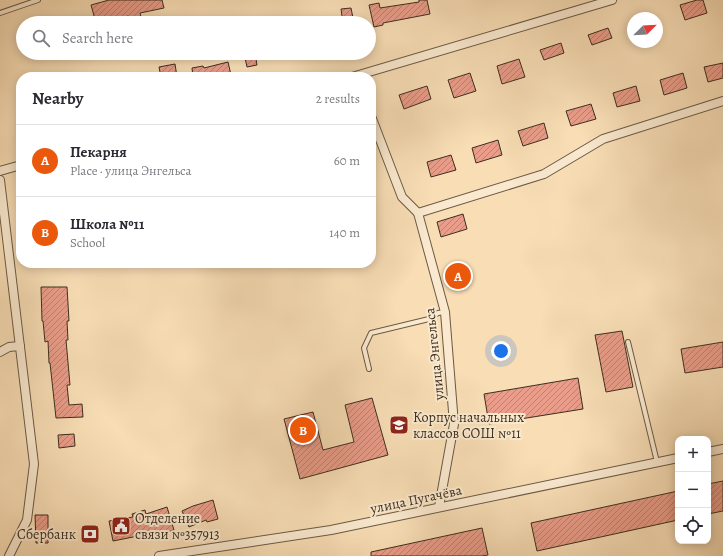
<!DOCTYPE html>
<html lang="en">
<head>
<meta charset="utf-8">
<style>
	:root { --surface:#fff; --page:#f7f7f7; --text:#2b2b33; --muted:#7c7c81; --line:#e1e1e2; --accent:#ea580c }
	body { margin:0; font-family:Alegreya,serif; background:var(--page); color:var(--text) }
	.controls { position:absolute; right:12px; bottom:12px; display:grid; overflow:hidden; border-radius:8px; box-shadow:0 2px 10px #0003 }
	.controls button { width:36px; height:36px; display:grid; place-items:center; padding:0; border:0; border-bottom:1px solid var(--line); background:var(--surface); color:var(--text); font:20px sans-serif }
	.compass { position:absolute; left:627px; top:12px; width:36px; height:36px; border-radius:50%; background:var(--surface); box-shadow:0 2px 10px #0003; rotate:66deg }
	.you { position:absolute; left:501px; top:351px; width:14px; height:14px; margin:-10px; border:3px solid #fff; border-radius:50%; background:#1a73e8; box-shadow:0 0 0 6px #1a73e833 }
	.badge { display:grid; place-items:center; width:26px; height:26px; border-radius:50%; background:var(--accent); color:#fff; font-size:13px; font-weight:700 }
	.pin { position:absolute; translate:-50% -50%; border:2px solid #fff; box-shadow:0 1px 4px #0006 }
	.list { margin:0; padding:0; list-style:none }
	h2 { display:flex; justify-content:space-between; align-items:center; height:52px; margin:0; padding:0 16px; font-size:17px }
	h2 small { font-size:13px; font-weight:400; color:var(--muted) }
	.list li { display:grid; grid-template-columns:26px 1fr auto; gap:12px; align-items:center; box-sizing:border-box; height:72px; padding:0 16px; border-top:1px solid var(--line) }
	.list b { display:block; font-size:15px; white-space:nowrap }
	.list p { margin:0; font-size:13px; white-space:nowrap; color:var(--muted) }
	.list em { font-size:13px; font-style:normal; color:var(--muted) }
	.icon { flex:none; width:22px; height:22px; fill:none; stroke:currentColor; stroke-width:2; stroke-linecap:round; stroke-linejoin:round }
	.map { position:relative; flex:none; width:723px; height:556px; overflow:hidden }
	.search { position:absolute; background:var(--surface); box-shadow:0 2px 10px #0003; left:16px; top:16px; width:360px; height:44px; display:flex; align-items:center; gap:10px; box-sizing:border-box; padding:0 14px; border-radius:22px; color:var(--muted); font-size:15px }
	.panel { position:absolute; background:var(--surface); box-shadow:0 2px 10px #0003; left:16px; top:72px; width:360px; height:196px; border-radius:16px }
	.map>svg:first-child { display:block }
	.building { fill:url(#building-hatch); stroke:#3c2f1e }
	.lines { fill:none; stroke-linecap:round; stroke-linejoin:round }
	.lane-casing { stroke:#6b5a44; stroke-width:6 }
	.street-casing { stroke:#6b5a44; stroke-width:10 }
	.lane { stroke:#fae9cf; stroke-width:4 }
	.street { stroke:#fae9cf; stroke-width:8 }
	.labels { text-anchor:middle; stroke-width:4; stroke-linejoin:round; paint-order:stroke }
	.street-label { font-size:14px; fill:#3c2f1e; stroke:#fae9cf }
	.poi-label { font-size:14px; fill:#3c2f1e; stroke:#fae9cf; text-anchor:start }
</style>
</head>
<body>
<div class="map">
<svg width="723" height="556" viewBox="0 0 723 556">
	<defs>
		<pattern id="building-hatch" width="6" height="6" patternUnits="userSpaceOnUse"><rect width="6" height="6" fill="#e99d8a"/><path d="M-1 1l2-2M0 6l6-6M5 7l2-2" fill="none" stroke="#be8070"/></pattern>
	</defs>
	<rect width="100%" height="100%" fill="#f8ddb5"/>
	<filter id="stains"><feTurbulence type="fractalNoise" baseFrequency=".005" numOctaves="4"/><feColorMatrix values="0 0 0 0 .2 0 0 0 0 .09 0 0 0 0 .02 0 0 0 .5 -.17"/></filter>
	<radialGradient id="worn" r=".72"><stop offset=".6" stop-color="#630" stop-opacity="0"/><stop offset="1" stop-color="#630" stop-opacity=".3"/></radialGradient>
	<g class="building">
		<polygon points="109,0 162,0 164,8 140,13 142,21 133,23 129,23 128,16 102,23 96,23 91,5"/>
		<polygon points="419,0 427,0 430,14 383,23 383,25 374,27 369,5 379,3 380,8 419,2"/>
		<polygon points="697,0 703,0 707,13 685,20 680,5"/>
		<polygon points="351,8 354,23 343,23 341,9"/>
		<polygon points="608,28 612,38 592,45 588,35"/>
		<polygon points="561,43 564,53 544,60 540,50"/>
		<polygon points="244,53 255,53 257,65 247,67"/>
		<polygon points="519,59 525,77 502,84 497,66"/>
		<polygon points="228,62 231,75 225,77 193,77 192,68 203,66 204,68"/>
		<polygon points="723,63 723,78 708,82 704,67"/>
		<polygon points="175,64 177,77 161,77 159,67"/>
		<polygon points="470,73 476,91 454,98 448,80"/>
		<polygon points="683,73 687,88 664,95 660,80"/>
		<polygon points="427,86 431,99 404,109 399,95"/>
		<polygon points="636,86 640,101 617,107 613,93"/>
		<polygon points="591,104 596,119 571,126 566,111"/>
		<polygon points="544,123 548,138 523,146 518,131"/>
		<polygon points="498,140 502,155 476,163 472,148"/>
		<polygon points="451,155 456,170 431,177 427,162"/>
		<polygon points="463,214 467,229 441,237 437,222"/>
		<polygon points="464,265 470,282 451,287 446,270"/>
		<polygon points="41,287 67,287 69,321 67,321 68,340 66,340 70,385 67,385 69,405 82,404 83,417 56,418 50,363 49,363 48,341 45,342 43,321 42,321"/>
		<polygon points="622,331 633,387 606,392 595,335"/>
		<polygon points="723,342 723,367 685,373 681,349"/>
		<polygon points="578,378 583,409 489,424 484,394"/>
		<polygon points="372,398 388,455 300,479 284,419 313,412 323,450 354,442 345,405"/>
		<polygon points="74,434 75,446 59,448 58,435"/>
		<polygon points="723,481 723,511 708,514 708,484"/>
		<polygon points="678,491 678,520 537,551 531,523"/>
		<polygon points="213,500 218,519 207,522 206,520 189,527 182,511 193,506"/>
		<polygon points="167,507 174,530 161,534 160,532 138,538 138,536 113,541 109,521 133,517 132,514 145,510 146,514"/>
		<polygon points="35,515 48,515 48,543 36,543"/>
		<polygon points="482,528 488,555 482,556 371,556 371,552"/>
	</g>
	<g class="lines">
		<defs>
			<g id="lane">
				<polyline points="0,13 38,0"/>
				<polyline points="628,342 657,462"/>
				<polyline points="369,369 364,348 371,333 429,319 438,313 445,312"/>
			</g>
			<g id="street">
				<polyline points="352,77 612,0"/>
				<polyline points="371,116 402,197 418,213 445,312 454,424 439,507"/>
				<polyline points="0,171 21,165"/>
				<polyline points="0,180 34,464 27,520 9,556"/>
				<polyline points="418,213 544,174 603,139 723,101"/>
				<polyline points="0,352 9,347 20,346"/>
				<polyline points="708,452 723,449"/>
				<polyline points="159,556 331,530 678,458"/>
			</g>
		</defs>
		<use href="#lane" class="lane-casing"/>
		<use href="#street" class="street-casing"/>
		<use href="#lane" class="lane"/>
		<use href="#street" class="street"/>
	</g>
	<defs>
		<symbol id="school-square" viewBox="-11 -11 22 22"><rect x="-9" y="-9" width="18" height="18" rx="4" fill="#8f2418" stroke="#fae9cf"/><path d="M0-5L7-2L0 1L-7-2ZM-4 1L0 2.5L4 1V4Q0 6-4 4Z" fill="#fff"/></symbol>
		<symbol id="civic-square" viewBox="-11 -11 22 22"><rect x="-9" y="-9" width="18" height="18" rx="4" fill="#8f2418" stroke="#fae9cf"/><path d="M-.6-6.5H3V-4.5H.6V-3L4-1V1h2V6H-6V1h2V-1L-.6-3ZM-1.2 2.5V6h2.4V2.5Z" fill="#fff"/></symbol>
		<symbol id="bank-square" viewBox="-11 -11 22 22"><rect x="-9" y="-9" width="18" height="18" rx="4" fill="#8f2418" stroke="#fae9cf"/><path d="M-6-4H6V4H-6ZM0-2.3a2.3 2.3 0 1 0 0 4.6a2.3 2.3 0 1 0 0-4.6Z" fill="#fff"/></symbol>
	</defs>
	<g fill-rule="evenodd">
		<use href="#school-square" x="388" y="414" width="22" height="22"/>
		<use href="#civic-square" x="110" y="515" width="22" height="22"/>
		<use href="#bank-square" x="79" y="523" width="22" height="22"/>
	</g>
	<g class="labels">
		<g class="street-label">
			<text transform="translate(434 354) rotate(-96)" y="5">улица Энгельса</text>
			<text transform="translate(416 499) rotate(-12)" y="5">улица Пугачёва</text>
		</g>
		<g class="poi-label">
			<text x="413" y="422">Корпус начальных<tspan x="413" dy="16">классов СОШ №11</tspan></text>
			<text x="135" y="523">Отделение<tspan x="135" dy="16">связи №357913</tspan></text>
			<text x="76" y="539" text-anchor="end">Сбербанк</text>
		</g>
	</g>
	<rect width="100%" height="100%" filter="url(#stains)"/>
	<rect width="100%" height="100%" fill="url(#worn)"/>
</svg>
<div class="controls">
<button>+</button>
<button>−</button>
<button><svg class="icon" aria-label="locate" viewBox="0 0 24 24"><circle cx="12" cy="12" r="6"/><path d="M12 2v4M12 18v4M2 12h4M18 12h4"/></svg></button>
</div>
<svg class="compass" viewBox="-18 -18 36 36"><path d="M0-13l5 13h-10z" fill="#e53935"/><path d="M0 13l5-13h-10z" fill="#7c7c81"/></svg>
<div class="you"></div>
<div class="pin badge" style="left:458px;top:276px">A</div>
<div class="pin badge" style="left:303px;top:430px">B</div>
<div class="search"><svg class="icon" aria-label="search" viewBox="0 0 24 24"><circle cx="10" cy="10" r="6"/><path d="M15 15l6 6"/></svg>Search here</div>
<section class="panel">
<h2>Nearby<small>2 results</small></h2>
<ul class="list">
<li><span class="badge">A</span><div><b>Пекарня</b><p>Place · улица Энгельса</p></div><em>60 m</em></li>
<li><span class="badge">B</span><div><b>Школа №11</b><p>School</p></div><em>140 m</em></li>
</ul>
</section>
</div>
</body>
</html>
